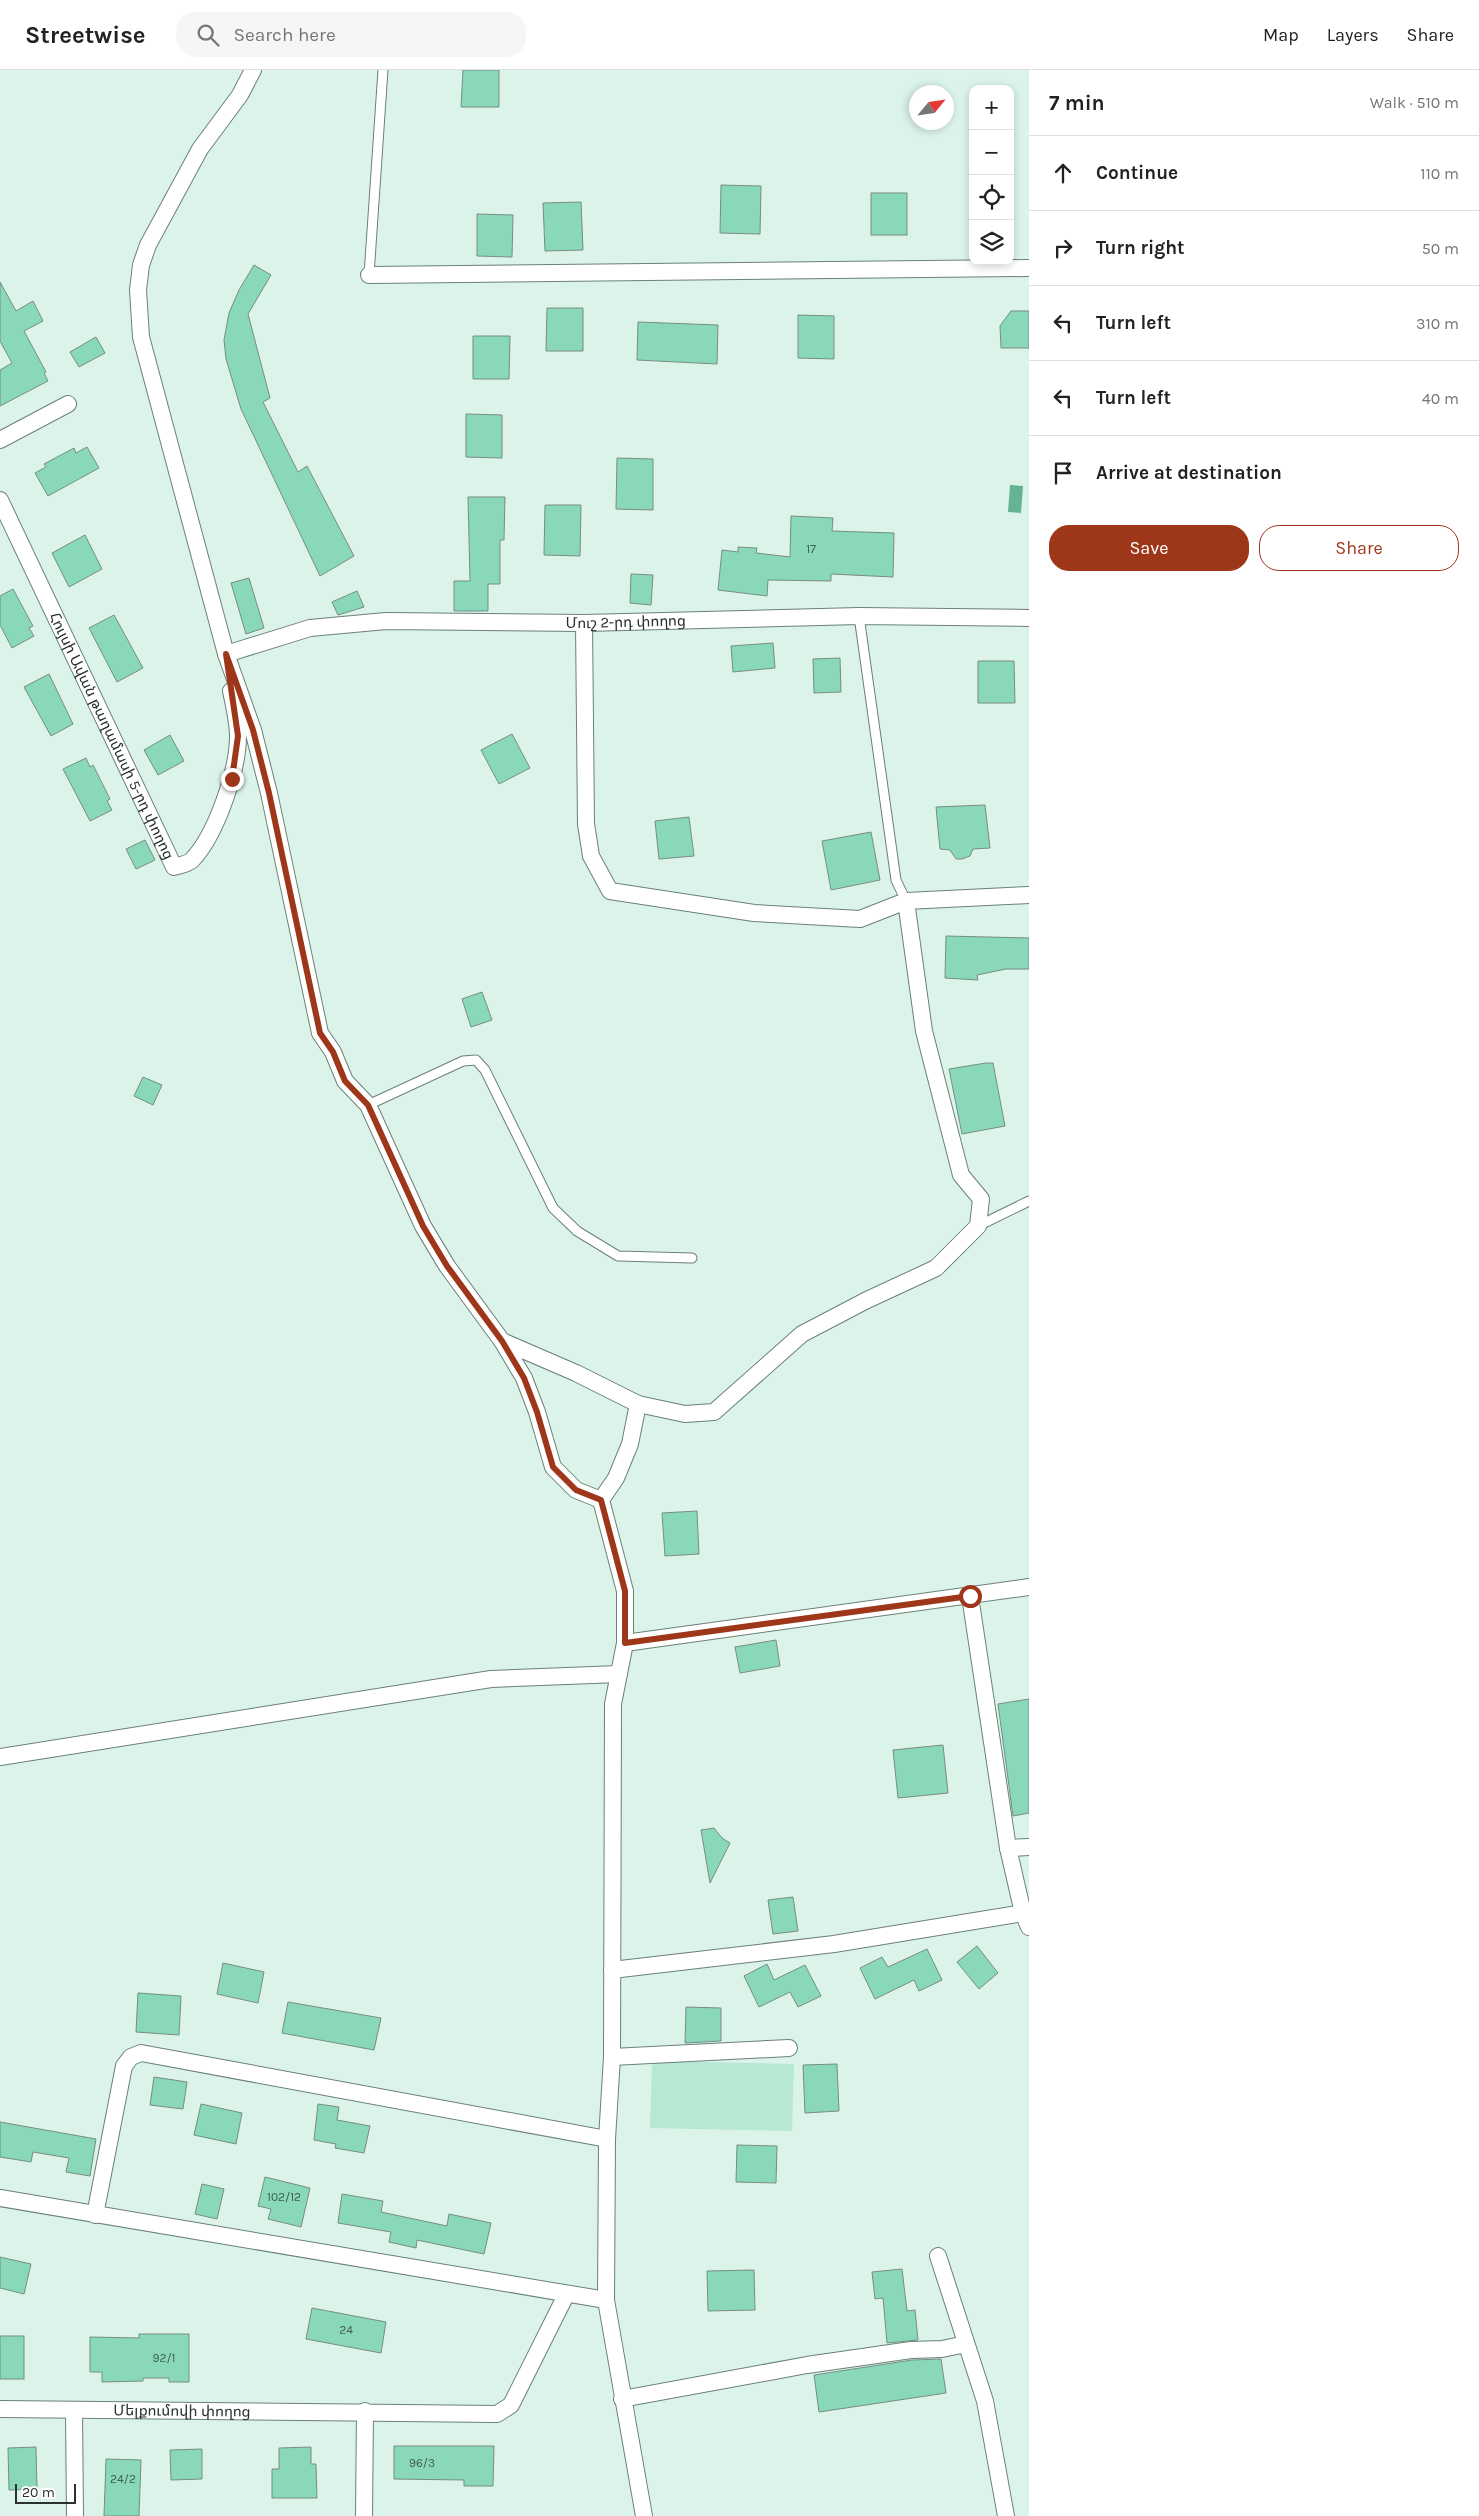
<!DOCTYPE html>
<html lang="en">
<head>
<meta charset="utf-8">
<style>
	:root { --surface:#fff; --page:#f6f6f6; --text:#222; --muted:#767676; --line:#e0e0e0; --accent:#9e371a }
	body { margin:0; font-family:Karla,"Noto Sans Armenian",sans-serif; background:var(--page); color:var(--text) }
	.controls { position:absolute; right:15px; top:15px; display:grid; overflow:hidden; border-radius:10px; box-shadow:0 2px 8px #0003 }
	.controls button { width:45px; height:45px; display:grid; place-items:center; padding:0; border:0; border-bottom:1px solid var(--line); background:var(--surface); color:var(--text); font:25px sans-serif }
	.compass { position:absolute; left:909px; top:15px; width:45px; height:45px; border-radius:50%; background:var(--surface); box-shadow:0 2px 8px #0003; rotate:61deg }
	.scale { position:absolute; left:15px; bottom:12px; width:61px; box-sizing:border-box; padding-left:5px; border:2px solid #29322e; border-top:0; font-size:14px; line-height:18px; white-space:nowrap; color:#29322e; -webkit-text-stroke:4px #fff; paint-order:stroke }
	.stop { position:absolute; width:15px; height:15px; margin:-11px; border:4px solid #9e371a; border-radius:50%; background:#fff }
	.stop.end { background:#9e371a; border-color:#fff; box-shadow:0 1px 5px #0008 }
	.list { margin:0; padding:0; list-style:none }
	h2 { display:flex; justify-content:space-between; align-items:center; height:65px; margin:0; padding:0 20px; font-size:21px }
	h2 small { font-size:16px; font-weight:400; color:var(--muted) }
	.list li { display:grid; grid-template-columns:32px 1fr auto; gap:15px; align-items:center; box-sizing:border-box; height:75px; padding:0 20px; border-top:1px solid var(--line) }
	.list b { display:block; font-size:19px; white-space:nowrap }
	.list em { font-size:16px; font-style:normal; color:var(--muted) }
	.actions { display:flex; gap:10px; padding:15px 20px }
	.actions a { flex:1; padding:11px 0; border:1px solid var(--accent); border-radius:20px; text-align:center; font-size:18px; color:var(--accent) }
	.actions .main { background:var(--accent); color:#fff }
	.icon { flex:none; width:28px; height:28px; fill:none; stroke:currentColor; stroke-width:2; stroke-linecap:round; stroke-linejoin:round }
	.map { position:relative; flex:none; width:1029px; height:2446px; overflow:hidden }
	header { display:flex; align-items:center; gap:30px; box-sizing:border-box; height:70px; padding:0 25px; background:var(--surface); border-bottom:1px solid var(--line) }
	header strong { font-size:24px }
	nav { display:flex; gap:28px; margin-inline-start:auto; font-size:18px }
	.search { width:350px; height:45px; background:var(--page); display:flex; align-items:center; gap:12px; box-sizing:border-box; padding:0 18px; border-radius:20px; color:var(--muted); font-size:19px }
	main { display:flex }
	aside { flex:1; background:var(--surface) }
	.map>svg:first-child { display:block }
	.green { fill:#b7e8d4 }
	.water { fill:#64b395 }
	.building { fill:#89d8ba; stroke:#778d84 }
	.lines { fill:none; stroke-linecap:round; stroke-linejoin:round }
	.lane-casing { stroke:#6b8077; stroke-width:11 }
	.street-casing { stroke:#6b8077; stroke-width:18 }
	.lane { stroke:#fff; stroke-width:9 }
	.street { stroke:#fff; stroke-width:16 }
	.route { stroke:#9e371a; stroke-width:6 }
	.labels { text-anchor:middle; stroke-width:5; stroke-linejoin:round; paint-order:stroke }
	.number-label { font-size:12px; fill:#415c51 }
	.street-label { font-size:15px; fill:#29322e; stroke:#fff }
</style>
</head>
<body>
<header>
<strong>Streetwise</strong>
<div class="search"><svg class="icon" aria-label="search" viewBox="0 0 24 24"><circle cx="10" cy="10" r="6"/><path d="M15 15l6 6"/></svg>Search here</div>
<nav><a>Map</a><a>Layers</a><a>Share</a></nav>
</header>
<main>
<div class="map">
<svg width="1029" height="2446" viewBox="0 0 1029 2446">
	<rect width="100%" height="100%" fill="#dbf3e9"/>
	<polygon class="green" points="652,1991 794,1994 792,2061 650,2058"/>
	<polygon class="water" points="1010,415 1023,416 1021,443 1008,442"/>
	<g class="building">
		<polygon points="463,0 499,0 499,37 461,37"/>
		<polygon points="721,115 761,116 760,164 720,163"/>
		<rect x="871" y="123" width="36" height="42"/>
		<polygon points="581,132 583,180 545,181 543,133"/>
		<polygon points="477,144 513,145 512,187 477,186"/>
		<polygon points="254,195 271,205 248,244 270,328 263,332 298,402 307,396 354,486 320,506 241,339 226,289 224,270 229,243 239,220"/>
		<polygon points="0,212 16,241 33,231 43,251 24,261 46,302 44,303 48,311 0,336 0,300 12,293 0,271"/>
		<polygon points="547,238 583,238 583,281 546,281"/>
		<polygon points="1011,241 1029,241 1029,278 1001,278 1000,256"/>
		<polygon points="798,245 834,246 834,289 798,288"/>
		<polygon points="638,252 718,255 717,294 637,290"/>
		<polygon points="473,266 510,266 509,309 473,309"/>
		<polygon points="96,267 105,283 79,297 70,282"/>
		<polygon points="466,344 502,345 502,388 466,387"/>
		<polygon points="87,377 99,398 48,426 35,403 46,397 44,394 74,378 76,383"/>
		<polygon points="617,388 653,389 653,440 616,439"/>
		<polygon points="468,427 505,427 504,470 500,470 500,514 488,514 488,541 454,541 454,511 470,511"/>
		<polygon points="545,435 581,435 580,486 544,485"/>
		<polygon points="791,446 833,448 832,461 894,463 893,507 831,504 831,511 768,510 767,526 718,520 722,480 738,482 738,477 757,478 756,483 790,487"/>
		<polygon points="85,465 102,499 69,517 52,483"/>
		<polygon points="631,504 653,505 651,535 630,533"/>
		<polygon points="249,508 264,558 246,564 231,513"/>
		<polygon points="13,519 33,556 29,558 34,566 12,578 0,555 0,526"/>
		<polygon points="357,521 364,537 338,545 332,532"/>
		<polygon points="114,545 143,598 117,612 89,558"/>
		<polygon points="773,573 775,598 733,602 731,576"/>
		<polygon points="840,588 841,622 814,623 813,589"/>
		<polygon points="978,591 1014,591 1015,633 978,633"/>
		<polygon points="49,604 73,654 51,666 24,617"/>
		<polygon points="512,664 530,698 499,714 481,680"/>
		<polygon points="170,665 184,691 158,705 144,680"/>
		<polygon points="86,688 90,697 93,695 110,729 107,731 112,740 90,751 63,699"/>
		<polygon points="985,735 990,778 973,779 970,786 962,789 956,789 950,780 940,779 936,737"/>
		<polygon points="689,747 694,786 659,789 655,751"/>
		<polygon points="871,762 880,810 831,820 822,771"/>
		<polygon points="145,770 155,790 136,799 126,779"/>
		<polygon points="946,866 1029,868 1029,899 1006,899 977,905 978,910 945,908"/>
		<polygon points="482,922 492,950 471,957 462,929"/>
		<polygon points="986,993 993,993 1005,1056 962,1064 949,999"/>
		<polygon points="143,1007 162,1015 153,1035 134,1026"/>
		<polygon points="697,1441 699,1484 665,1486 662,1443"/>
		<polygon points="776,1570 780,1596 740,1603 735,1577"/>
		<polygon points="1029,1629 1029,1743 1013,1746 998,1634"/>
		<polygon points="943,1675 948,1723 898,1728 893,1680"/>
		<polygon points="714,1758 722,1768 730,1773 710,1813 701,1760"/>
		<polygon points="793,1827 798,1861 773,1864 768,1830"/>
		<polygon points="977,1876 998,1903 979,1919 957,1892"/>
		<polygon points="927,1879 942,1910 919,1921 914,1910 875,1929 860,1898 882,1887 888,1897"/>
		<polygon points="223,1893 264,1902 258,1933 217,1924"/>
		<polygon points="767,1894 774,1910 805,1895 821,1926 798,1937 790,1922 759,1937 744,1906"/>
		<polygon points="138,1923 181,1926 179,1965 136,1962"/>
		<polygon points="288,1932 381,1948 374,1980 282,1963"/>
		<polygon points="686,1937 721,1938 721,1971 685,1973"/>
		<polygon points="837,1994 839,2041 805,2043 803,1995"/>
		<polygon points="154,2007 187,2012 183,2039 150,2035"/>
		<polygon points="201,2034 242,2043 236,2074 194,2065"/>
		<polygon points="318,2034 339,2037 337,2050 370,2056 364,2083 335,2078 336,2074 314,2070"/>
		<polygon points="0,2052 96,2069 90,2106 66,2102 69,2088 33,2082 31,2092 0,2087"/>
		<polygon points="737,2075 777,2076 776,2113 736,2112"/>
		<polygon points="265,2107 310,2118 301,2157 268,2149 271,2139 258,2136"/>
		<polygon points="202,2114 224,2119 217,2149 195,2144"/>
		<polygon points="342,2124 383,2131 381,2142 447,2156 449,2144 491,2153 484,2184 417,2170 416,2178 389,2172 391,2162 338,2153"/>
		<polygon points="0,2187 31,2194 24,2224 0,2218"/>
		<polygon points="902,2199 907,2241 915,2240 918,2270 887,2273 883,2228 875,2229 872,2202"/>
		<polygon points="754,2200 755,2240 708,2241 707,2201"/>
		<polygon points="312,2238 386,2252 381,2283 306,2269"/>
		<polygon points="139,2264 189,2264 189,2312 169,2312 169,2308 143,2308 143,2311 102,2312 102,2302 90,2302 90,2267 139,2268"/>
		<rect x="0" y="2266" width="24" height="43"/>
		<polygon points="941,2289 946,2323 819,2342 814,2305 912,2290"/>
		<polygon points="394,2376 494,2376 493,2416 464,2416 464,2410 394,2409"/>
		<polygon points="36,2377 37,2419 9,2420 8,2378"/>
		<polygon points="311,2377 311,2394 316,2394 317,2428 272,2428 272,2399 279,2399 279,2378"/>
		<polygon points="202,2379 202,2409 171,2410 170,2380"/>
		<polygon points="106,2389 141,2390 139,2446 104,2446"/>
	</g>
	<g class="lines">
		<defs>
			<g id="lane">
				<polyline points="369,205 383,0"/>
				<polyline points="859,546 896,810 906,831"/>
				<polyline points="368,1035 463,991 476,990 485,1000 553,1138 577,1161 618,1186 692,1188"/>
				<polyline points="978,1156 1029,1131"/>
			</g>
			<g id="street">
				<polyline points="253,0 240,25 200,79 148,175 141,195 138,220 141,267 226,584 253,660 269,723 320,963 333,982 345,1011 368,1035 423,1156 447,1196 502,1271 576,1303 638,1334"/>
				<polyline points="369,205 1029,198"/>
				<polyline points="0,370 68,334"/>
				<path id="s1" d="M0,430L174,797C180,795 188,794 192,790C216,765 238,701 238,666C238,652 234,636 231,621"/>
				<polyline points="584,553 586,754 591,786 610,821 754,843 860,849 906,831 1029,825"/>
				<path id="s2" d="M226,584L310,558L386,551L584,553L859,546L1029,548"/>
				<polyline points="502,1271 524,1308 537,1342 553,1397 576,1420 601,1430"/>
				<polyline points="970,1526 1008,1778 1023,1843 1029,1857"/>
				<polyline points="625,1573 1029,1517"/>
				<polyline points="0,1687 491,1609 619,1604"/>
				<polyline points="1008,1778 1029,1777"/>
				<polyline points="612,1900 834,1874 1023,1843"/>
				<polyline points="612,1987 789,1978"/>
				<polyline points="0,2128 606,2230"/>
				<polyline points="95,2145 124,1996 131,1987 141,1983 607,2069"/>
				<polyline points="938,2186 985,2331 1006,2446"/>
				<polyline points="622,2329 807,2295 911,2280 942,2279 966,2274"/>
				<path id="s3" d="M0,2339L497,2344L511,2335L566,2225"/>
				<polyline points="74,2340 75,2446"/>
				<polyline points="364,2446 365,2341"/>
				<polyline points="644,2446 606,2230 607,2069 612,1987 613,1634 625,1573 625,1521 601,1430 616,1408 630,1374 638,1334 685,1344 714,1342 802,1264 867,1230 936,1198 978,1156 981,1129 961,1105 924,961 906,831"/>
			</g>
		</defs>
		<use href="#lane" class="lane-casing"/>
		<use href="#street" class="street-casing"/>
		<use href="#lane" class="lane"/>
		<use href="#street" class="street"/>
	</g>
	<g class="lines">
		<polyline class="route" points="232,709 238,666 226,584 253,660 269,723 320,963 333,982 345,1011 368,1035 423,1156 447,1196 502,1271 524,1308 537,1342 553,1397 576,1420 601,1430 625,1521 625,1573 970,1526"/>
	</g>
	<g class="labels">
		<g class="number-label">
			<text x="811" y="483">17</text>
			<text x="284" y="2131">102/12</text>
			<text x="346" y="2264">24</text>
			<text x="164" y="2292">92/1</text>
			<text x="422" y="2397">96/3</text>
			<text x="123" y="2413">24/2</text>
		</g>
		<g class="street-label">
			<text dy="5" stroke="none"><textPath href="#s2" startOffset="404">Մուշ 2-րդ փողոց</textPath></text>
			<text dy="5" stroke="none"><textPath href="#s1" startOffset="261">Հույսի Ավան թաղամասի 5-րդ փողոց</textPath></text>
			<text dy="5" stroke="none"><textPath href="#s3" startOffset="182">Մելքումովի փողոց</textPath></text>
		</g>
	</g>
</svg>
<div class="controls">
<button>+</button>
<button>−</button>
<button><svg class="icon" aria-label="locate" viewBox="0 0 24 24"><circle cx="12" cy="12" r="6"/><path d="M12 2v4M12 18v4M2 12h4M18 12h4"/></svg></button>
<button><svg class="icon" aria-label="layers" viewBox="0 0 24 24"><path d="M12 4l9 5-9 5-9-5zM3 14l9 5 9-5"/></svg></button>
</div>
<svg class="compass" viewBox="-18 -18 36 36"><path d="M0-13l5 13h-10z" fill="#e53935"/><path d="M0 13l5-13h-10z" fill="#767676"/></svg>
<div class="scale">20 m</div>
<div class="stop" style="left:970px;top:1526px"></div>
<div class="stop end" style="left:232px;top:709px"></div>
</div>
<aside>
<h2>7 min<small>Walk · 510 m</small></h2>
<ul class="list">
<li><svg class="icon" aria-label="ahead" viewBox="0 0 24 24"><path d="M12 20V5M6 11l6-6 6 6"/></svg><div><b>Continue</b></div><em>110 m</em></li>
<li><svg class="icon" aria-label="right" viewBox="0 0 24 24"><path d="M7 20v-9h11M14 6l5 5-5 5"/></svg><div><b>Turn right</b></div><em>50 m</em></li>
<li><svg class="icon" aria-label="left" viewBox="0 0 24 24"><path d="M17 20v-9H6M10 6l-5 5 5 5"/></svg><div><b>Turn left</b></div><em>310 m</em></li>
<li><svg class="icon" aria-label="left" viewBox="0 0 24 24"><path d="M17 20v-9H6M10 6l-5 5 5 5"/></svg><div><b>Turn left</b></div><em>40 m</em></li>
<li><svg class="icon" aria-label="arrive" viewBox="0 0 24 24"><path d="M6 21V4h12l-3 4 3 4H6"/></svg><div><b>Arrive at destination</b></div></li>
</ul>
<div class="actions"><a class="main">Save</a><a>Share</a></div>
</aside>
</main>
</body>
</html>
